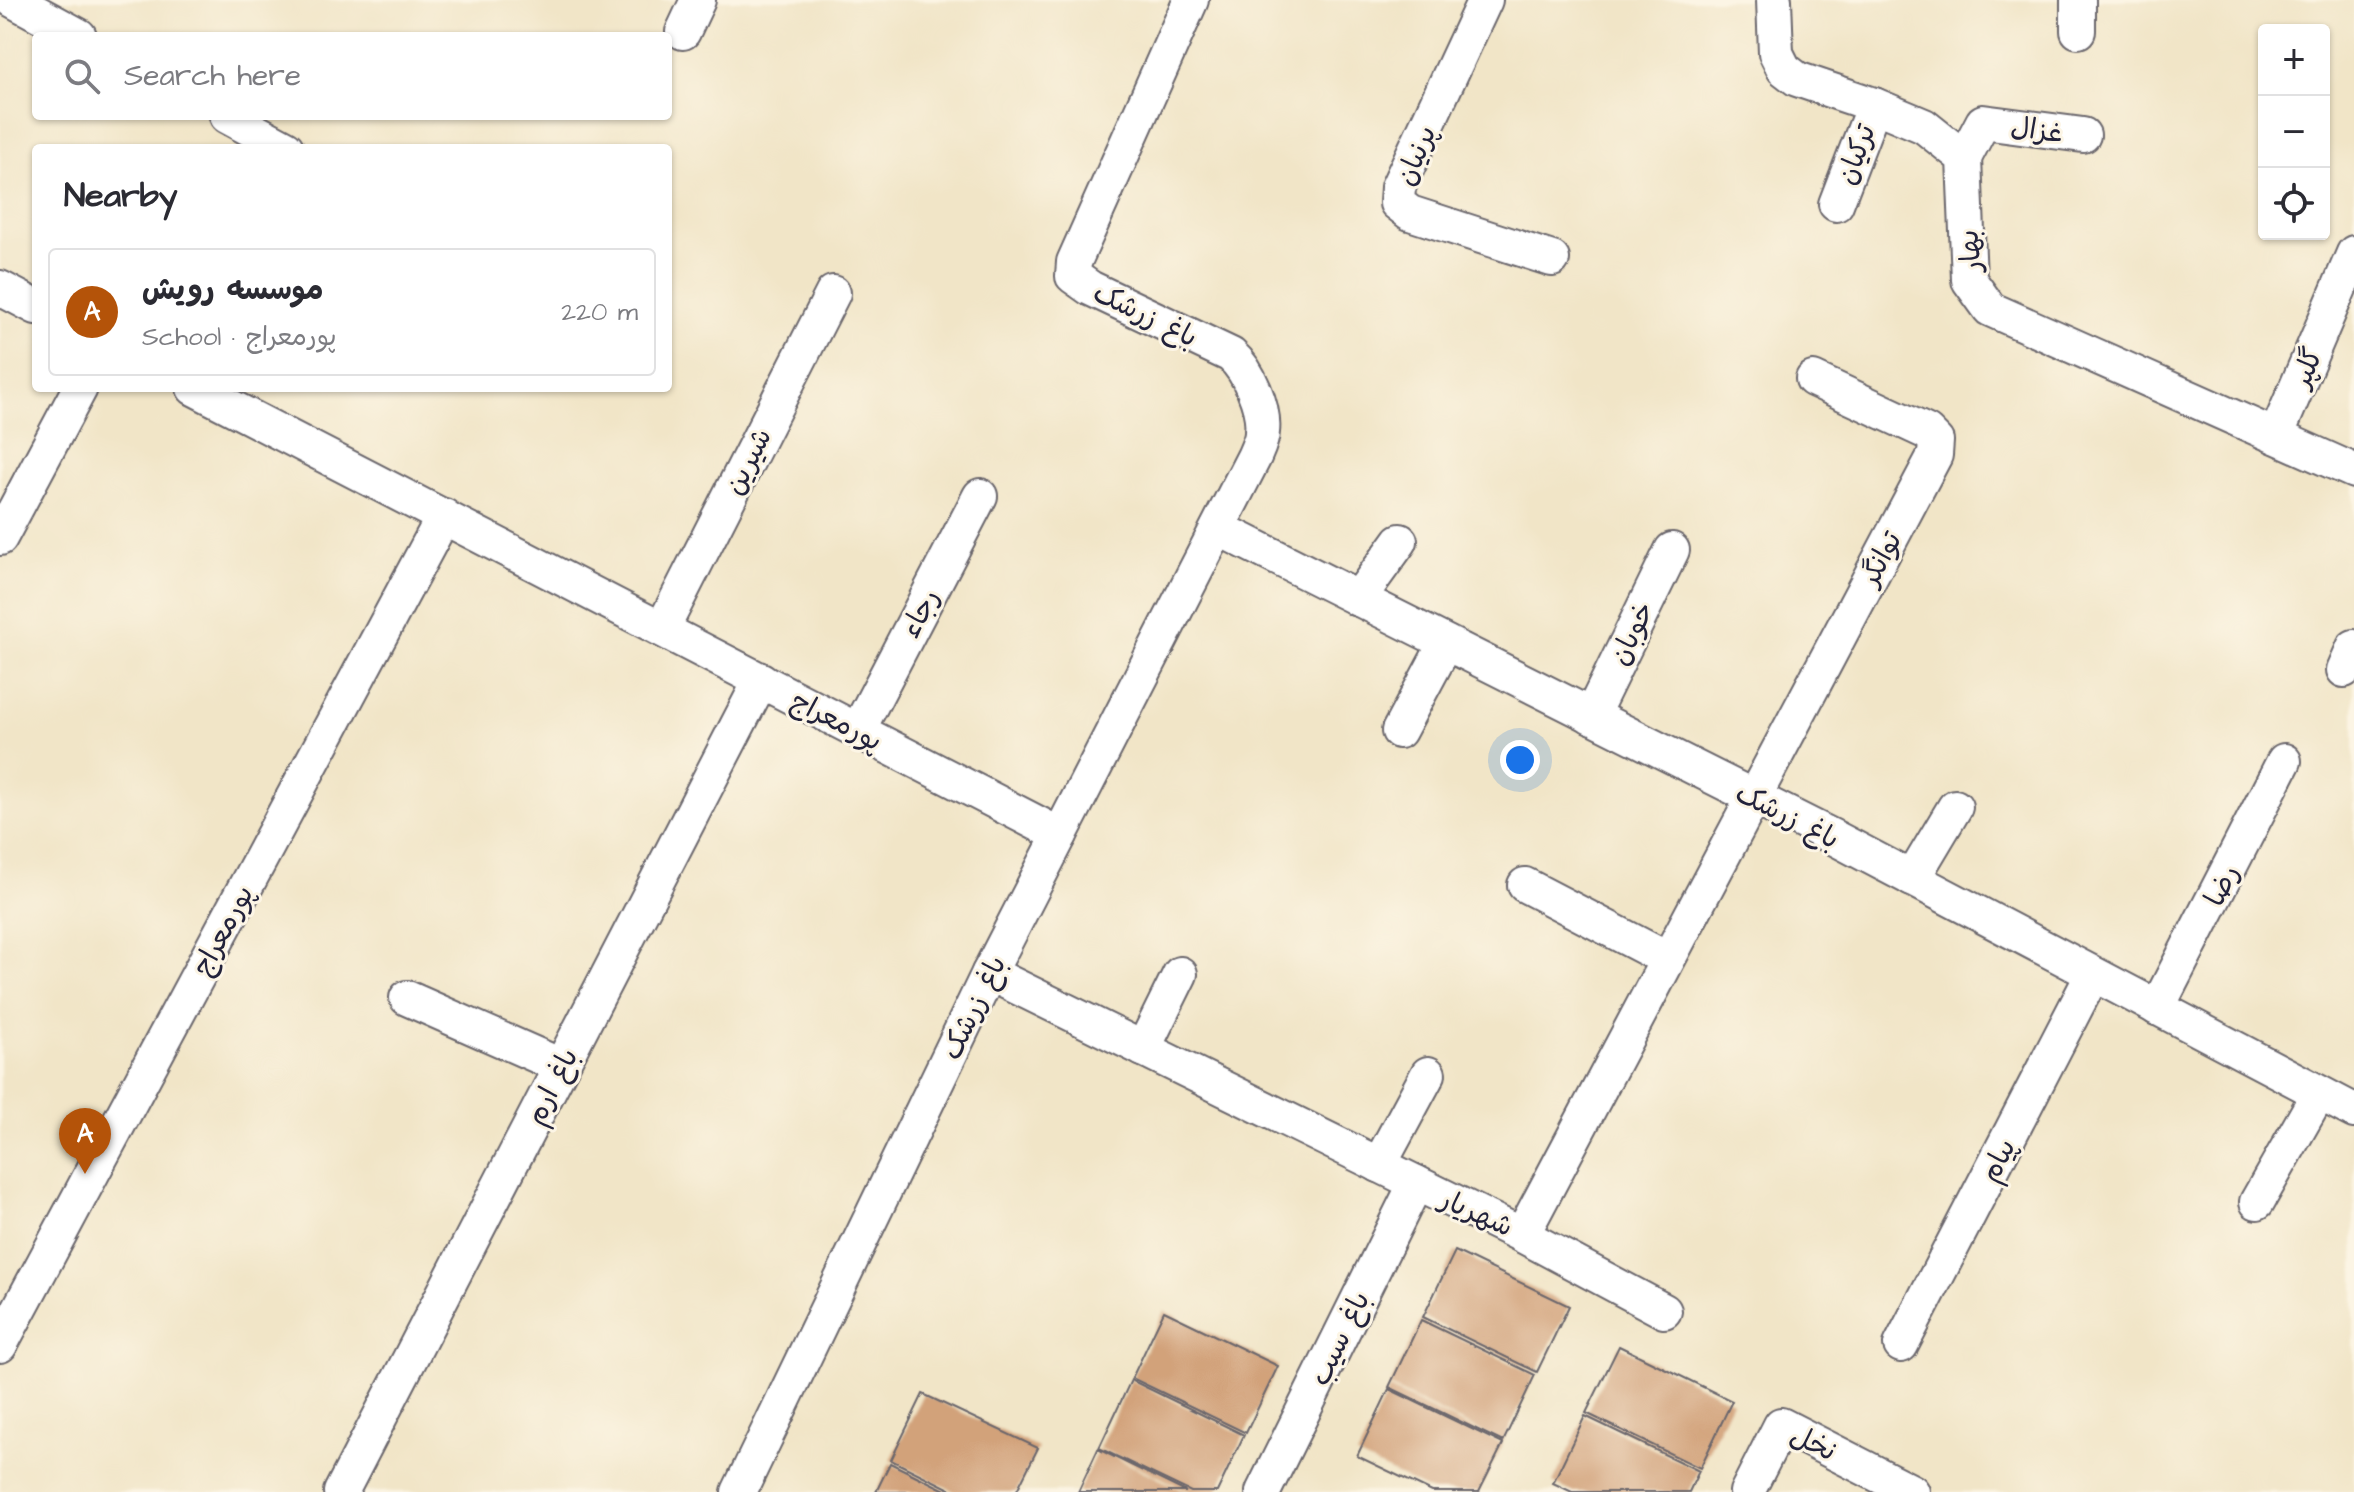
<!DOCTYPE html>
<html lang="en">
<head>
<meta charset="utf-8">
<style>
	:root { --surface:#fff; --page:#f2f2f3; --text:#2b2b33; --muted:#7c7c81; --line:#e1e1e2; --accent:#b45309 }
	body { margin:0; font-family:"Architects Daughter","Playpen Sans Arabic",sans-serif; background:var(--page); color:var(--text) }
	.controls { position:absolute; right:24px; top:24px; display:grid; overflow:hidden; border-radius:8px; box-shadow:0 2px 6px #0004 }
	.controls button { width:72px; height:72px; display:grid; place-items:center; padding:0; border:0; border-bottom:2px solid var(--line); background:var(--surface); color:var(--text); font:40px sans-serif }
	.you { position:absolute; left:1520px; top:760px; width:28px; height:28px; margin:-20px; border:6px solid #fff; border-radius:50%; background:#1a73e8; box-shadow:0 0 0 12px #1a73e833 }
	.badge { display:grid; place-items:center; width:52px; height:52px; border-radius:50%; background:var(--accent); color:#fff; font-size:26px; font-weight:700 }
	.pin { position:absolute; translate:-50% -66px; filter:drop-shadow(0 2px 4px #0008) }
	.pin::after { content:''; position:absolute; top:42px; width:28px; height:24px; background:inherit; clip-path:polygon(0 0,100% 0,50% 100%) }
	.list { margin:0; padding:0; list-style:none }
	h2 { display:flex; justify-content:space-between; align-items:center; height:104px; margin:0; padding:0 32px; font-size:34px }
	h2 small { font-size:26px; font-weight:400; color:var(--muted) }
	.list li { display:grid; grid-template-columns:52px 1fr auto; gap:24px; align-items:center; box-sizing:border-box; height:128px; margin:0 16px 16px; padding:0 16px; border:2px solid var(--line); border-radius:8px }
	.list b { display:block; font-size:30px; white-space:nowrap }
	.list p { margin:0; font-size:26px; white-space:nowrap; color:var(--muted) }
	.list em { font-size:26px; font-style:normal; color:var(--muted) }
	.icon { flex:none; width:44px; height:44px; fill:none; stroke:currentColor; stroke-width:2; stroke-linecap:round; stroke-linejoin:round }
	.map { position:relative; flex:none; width:2354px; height:1492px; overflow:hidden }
	.search { position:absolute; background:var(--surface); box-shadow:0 2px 6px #0004; left:32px; top:32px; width:640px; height:88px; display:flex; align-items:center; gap:20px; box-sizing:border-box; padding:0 28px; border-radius:8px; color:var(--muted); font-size:30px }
	.panel { position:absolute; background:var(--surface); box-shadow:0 2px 6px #0004; left:32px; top:144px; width:640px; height:248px; border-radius:8px }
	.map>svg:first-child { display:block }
	.building { fill:#d2a27a }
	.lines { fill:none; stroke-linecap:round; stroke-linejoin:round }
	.street-casing { stroke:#6a666c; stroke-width:38 }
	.street { stroke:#fff; stroke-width:34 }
	.labels { text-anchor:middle; stroke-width:6; stroke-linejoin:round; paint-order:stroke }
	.street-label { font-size:28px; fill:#22223b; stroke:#fcf5e5 }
</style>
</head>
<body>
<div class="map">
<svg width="2354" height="1492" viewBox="0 0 2354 1492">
	<rect width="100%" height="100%" fill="#fcf5e5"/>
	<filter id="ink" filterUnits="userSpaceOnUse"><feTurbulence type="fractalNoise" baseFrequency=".0125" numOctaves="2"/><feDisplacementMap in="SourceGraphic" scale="16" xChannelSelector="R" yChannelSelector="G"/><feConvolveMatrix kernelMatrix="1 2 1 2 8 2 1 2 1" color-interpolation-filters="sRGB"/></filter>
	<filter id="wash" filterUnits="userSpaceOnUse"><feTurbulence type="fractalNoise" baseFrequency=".006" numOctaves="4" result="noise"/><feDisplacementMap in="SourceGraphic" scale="32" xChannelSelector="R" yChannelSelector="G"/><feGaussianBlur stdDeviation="1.8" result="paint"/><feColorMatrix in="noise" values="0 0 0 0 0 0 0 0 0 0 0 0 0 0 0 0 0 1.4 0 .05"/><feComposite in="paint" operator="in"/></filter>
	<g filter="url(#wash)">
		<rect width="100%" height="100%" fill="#f1e5c7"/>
		<g id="blocks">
			<g class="building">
				<polygon points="1455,1251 1569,1306 1537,1372 1423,1317"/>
				<polygon points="1164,1311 1278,1366 1246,1433 1132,1378"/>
				<polygon points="1421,1320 1535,1375 1503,1442 1389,1387"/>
				<polygon points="1619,1346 1732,1401 1700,1468 1586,1413"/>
				<polygon points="1131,1380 1244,1435 1217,1492 1191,1492 1099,1448"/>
				<polygon points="1389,1389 1503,1444 1479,1492 1432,1492 1357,1456"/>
				<polygon points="923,1394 1038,1448 1016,1492 956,1492 891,1460"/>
				<polygon points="1585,1416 1699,1471 1689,1492 1572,1492 1553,1483"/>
				<polygon points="1098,1449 1186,1492 1078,1492"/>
				<polygon points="890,1463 949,1492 876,1492"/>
			</g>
		</g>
	</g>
	<g filter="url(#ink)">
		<use href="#blocks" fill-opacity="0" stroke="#6a666c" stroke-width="2"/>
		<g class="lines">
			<defs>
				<g id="street">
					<polyline points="13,0 79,36"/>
					<polyline points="1485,0 1398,187 1397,203 1410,213 1552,259"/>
					<polyline points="1774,0 1776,53 1784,69 1797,79 1874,105 1924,126 1964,158 1969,280 1990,309 2354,471"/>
					<polyline points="2078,0 2078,31"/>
					<polyline points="683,32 698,0"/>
					<polyline points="227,116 286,148"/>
					<polyline points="1964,158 1983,122 2083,135"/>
					<polyline points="1836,204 1874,105"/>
					<polyline points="0,288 36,307"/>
					<polyline points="194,388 1060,835"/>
					<polyline points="2276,436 2354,253"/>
					<polyline points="1218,528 1835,838 2354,1111"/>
					<polyline points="0,538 80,388"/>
					<polyline points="1358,599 1400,541"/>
					<polyline points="662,629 833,293"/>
					<polyline points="2344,670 2354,647"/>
					<polyline points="1591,716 1672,550"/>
					<polyline points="858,730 980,496"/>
					<polyline points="1399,731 1446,643"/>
					<polyline points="1912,879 1955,807"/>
					<polyline points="1525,885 1667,959"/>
					<polyline points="989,973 1522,1235 1935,455 1936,441 1927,432 1813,379"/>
					<polyline points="407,998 561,1066"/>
					<polyline points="2157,1008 2284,761"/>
					<polyline points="1143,1049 1180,974"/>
					<polyline points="1379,1165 1428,1074"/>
					<polyline points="2257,1202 2319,1093"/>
					<polyline points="1522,1235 1664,1311"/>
					<polyline points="0,1345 444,516"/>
					<polyline points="1901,1345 2093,974"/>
					<polyline points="341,1492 761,680"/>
					<path d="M739,1492L989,973L1254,457C1257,450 1262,440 1262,432C1265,408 1248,370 1231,355L1090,288L1073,276L1074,262L1191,0"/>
					<polyline points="1263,1492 1416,1183"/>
					<polyline points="1747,1492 1781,1425 1912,1492"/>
				</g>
			</defs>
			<use href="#street" class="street-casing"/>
			<use href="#street" class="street"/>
		</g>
	</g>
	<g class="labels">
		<g class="street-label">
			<text transform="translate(2037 129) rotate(8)" y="10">غزال</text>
			<text transform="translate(1855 154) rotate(-69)" y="10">ترکیان</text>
			<text transform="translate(1415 155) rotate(-67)" y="10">پرنیان</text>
			<text transform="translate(1969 251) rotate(-95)" y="10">بهار</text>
			<text transform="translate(1146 314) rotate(26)" y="10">باغ زرشک</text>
			<text transform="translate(2306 367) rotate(-67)" y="10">گلپر</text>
			<text transform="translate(747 461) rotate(-63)" y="10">شیرین</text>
			<text transform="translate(1880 558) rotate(-62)" y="10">توانگر</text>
			<text transform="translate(919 613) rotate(-62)" y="10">رجاء</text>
			<text transform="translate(1631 633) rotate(-64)" y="10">خوبان</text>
			<text transform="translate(837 720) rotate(27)" y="10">پورمعراج</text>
			<text transform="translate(1788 815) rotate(27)" y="10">باغ زرشک</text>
			<text transform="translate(2221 885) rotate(-63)" y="10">رضا</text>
			<text transform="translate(222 930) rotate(-62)" y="10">پورمعراج</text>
			<text transform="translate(973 1007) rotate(-64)" y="10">باغ زرشک</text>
			<text transform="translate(551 1086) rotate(-63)" y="10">باغ ارم</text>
			<text transform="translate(1997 1160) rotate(-63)" y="10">پیام</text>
			<text transform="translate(1477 1212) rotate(24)" y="10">شهریار</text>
			<text transform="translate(1339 1338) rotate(-64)" y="10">باغ سیب</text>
			<text transform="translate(1814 1442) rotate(26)" y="10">نخل</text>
		</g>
	</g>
</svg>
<div class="controls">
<button>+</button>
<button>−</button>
<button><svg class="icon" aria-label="locate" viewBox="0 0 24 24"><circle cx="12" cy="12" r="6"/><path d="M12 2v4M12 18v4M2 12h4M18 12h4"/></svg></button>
</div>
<div class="you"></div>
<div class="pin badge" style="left:85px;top:1174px">A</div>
<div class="search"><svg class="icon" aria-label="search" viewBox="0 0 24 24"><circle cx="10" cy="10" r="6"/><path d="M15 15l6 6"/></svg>Search here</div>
<section class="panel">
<h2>Nearby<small></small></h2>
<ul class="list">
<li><span class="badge">A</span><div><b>موسسه رویش</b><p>School · پورمعراج</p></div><em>220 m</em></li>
</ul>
</section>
</div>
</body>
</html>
